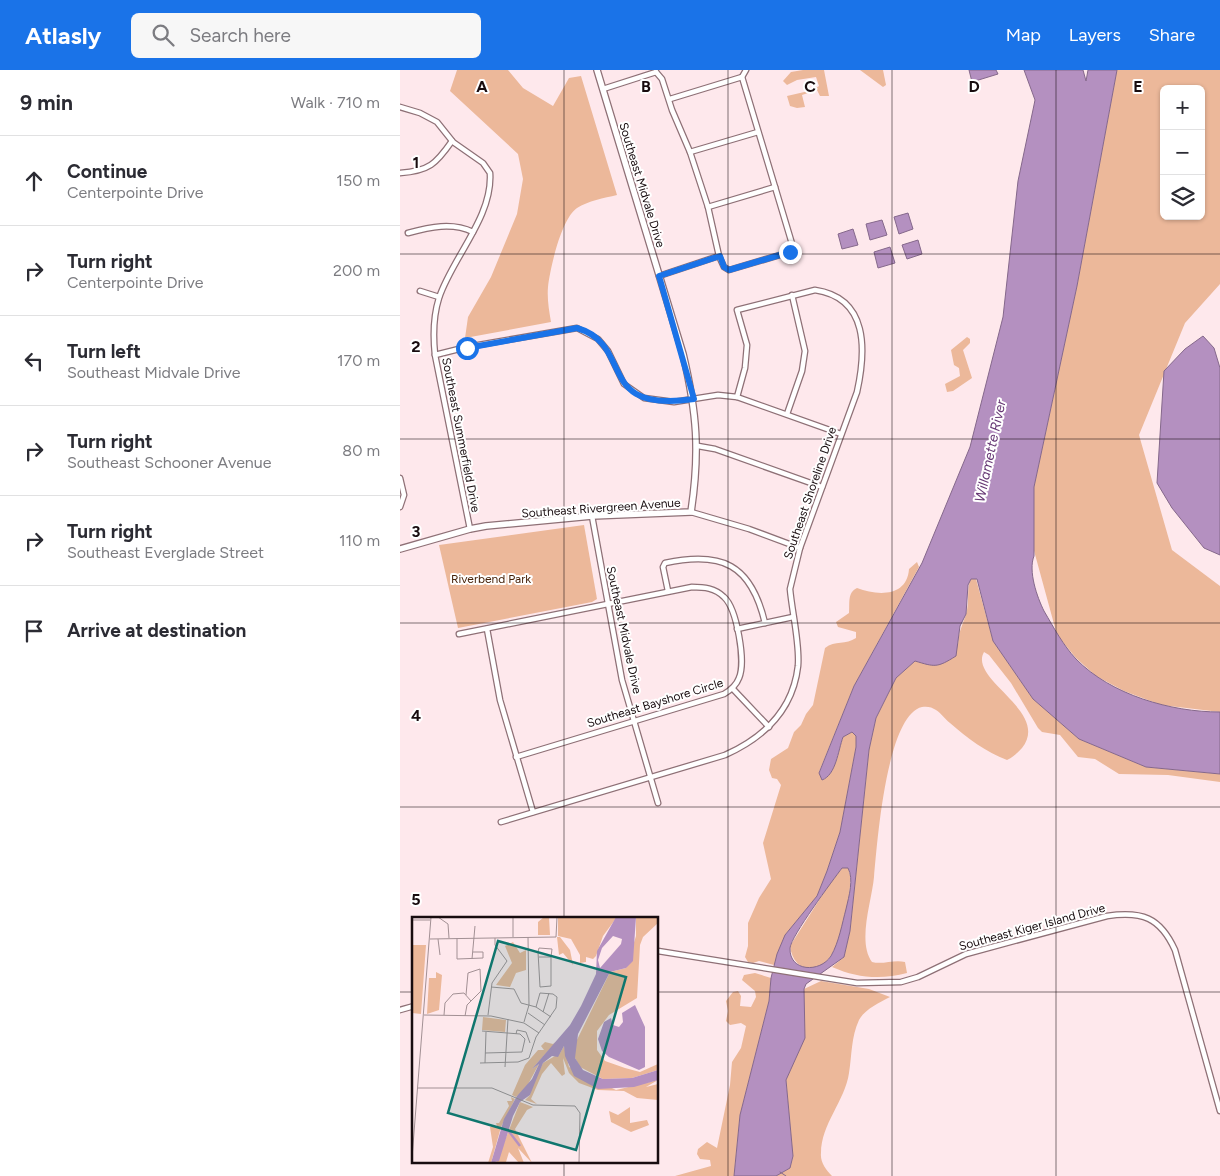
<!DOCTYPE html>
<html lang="en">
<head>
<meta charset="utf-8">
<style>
	:root { --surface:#fff; --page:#f7f7f7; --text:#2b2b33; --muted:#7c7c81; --line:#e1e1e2; --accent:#1a73e8 }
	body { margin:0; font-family:Figtree,sans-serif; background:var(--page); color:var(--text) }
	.controls { position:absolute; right:15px; top:15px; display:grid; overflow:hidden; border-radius:8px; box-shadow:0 1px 4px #0004 }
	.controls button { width:45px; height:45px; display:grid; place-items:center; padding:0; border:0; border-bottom:1px solid var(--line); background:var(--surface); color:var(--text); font:25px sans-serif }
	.stop { position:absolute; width:15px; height:15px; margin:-11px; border:4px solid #1a73e8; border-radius:50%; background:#fff }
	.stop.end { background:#1a73e8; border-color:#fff; box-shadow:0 1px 5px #0008 }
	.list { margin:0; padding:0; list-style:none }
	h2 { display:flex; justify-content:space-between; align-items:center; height:65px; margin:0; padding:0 20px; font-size:21px }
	h2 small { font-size:16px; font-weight:400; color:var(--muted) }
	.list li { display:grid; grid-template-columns:32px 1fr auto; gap:15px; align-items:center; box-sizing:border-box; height:90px; padding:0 20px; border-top:1px solid var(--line) }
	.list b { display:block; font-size:19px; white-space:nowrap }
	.list p { margin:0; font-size:16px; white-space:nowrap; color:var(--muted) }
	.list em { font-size:16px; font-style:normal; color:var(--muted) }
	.icon { flex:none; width:28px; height:28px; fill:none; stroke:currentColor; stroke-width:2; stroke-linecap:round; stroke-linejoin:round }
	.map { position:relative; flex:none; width:820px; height:1106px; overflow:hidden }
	header { display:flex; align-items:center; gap:30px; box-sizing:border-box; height:70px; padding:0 25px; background:var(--accent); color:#fff }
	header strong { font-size:24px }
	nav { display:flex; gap:28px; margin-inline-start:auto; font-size:18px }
	.search { width:350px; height:45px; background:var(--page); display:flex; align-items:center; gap:12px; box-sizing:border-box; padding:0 18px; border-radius:8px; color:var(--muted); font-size:19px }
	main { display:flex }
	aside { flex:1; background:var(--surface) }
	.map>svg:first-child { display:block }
	.green { fill:#ecb89a; fill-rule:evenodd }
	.water { fill:#b490c0; stroke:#85688b; fill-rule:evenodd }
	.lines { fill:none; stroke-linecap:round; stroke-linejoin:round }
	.stream { stroke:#85688b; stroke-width:1 }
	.minor-casing { stroke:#8e7076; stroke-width:7 }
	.tertiary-casing { stroke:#8e7076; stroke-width:8 }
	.minor { stroke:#fff; stroke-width:4.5 }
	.tertiary { stroke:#fff; stroke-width:5.5 }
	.route { stroke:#1a73e8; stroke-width:6 }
	.grid { fill:none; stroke:#180c0f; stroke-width:1; stroke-opacity:0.55 }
	.labels { text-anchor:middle; stroke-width:4; stroke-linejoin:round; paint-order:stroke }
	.street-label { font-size:12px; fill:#180c0f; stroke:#fff }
	.park-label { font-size:12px; fill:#462209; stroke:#fff }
	.water-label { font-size:14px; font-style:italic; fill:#663774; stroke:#fff }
	.inset-river { fill:none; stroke:#b490c0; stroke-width:2.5 }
	.inset-road { fill:none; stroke:#a29094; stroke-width:1 }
	.view { fill:#0f766e; fill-opacity:0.15; stroke:#0f766e; stroke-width:2.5 }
	.inset-edge { fill:none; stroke:#180c0f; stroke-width:2.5 }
	.grid-label { font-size:16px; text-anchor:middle; font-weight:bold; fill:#180c0f; stroke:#fff; stroke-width:4; stroke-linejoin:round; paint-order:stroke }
</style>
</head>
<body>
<header>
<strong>Atlasly</strong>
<div class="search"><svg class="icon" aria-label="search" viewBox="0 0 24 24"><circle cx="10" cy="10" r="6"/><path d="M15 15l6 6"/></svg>Search here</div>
<nav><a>Map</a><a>Layers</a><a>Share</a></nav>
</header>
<main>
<aside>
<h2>9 min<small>Walk · 710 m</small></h2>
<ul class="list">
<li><svg class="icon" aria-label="ahead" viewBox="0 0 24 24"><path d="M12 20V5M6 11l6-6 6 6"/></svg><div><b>Continue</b><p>Centerpointe Drive</p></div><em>150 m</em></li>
<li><svg class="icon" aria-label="right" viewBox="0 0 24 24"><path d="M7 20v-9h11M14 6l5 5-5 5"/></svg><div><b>Turn right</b><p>Centerpointe Drive</p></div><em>200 m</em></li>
<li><svg class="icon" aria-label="left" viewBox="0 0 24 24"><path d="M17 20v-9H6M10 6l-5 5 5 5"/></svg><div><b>Turn left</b><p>Southeast Midvale Drive</p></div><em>170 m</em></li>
<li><svg class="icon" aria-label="right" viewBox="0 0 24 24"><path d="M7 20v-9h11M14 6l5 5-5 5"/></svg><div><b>Turn right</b><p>Southeast Schooner Avenue</p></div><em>80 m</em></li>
<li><svg class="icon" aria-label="right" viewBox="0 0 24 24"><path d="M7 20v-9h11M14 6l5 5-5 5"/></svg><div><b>Turn right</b><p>Southeast Everglade Street</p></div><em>110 m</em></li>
<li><svg class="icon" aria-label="arrive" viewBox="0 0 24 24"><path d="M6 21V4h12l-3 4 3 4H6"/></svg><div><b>Arrive at destination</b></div></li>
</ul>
</aside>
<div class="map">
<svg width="820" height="1106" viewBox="0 0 820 1106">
	<rect width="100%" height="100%" fill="#fee8ec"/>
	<g class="green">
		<path d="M57,0H108L123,18L153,36L169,8L181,6L217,125C204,128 188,131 177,138C161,149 150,199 148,217C147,229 149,240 151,252L65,268L68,247L91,207L117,144L123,109L118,84L50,21Z"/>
		<polygon points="403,0 424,0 429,26 420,26 417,20 402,25 405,37 397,38 390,36 387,26 413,20 419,16 416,7 397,10 387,15 383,11 391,2"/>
		<polygon points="460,0 483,0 486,15 483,17"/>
		<path d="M717,0H820V214L785,253L739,365L772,480L820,516V642L761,635L724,621L696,606L676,588L657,565L633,477L634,417L677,216ZM764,19H801V146H764Z"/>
		<polygon points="567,267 570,269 570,273 563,280 572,308 553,321 547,322 545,314 560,306 559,298 554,295 551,280"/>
		<polygon points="184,455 197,529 192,532 58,558 39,475"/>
		<path d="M517,492L519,497L454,616L419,702L422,710C436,705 438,681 443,667L452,662L456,666V677L440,762L427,801L417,826L385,865L374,895L359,891L353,893L348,892L345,887L348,876V853L359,828L371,809L363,773L381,715L377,709L372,708L369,700L371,689L388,678L394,662L401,655L406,644L413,635L425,578C435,570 446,575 456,568V562L438,557L436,552L449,543C450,533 447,523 457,518C478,526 507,527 509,499Z"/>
		<path d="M571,508L576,509L593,571L633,629L679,669L746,697L820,704V712L768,705L719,704L695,689L678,687L660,665L642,662L638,658L611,613L589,585L584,582C568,610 651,641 622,678C617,683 614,687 607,690C586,682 567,668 550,653C545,649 541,643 536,640C532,637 527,636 522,637C486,645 477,776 474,807C472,830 457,872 472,892C483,895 494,889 505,892L507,903C481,910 457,908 432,897L444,887L450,861L469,680L476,648L496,608L515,591L520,592L558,574C559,560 562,557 566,544C570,532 566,520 571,508Z"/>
		<path d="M442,798H448C456,812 441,873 430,887C416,907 393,901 390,876L428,816Z"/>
		<polygon points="355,903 371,908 369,931 340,1045 334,1106 275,1106 311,1096 310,1090 300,1089 297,1084 298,1079 307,1072 317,1078 330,1015 332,992 341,978 346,956 341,953 330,955 326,951 328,941 326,931 333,922 338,921 341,926 340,936 351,937 356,927 355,921 342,910 344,905"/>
		<path d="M421,911L469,919L490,927C479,933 465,939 459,950C451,967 452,985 449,1003C445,1031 421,1054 421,1083C420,1092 426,1100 432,1106H376L390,1098L393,1087L386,1010L404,968V919Z"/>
	</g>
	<g class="water">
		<polygon points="569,0 596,0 598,4 572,12"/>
		<path d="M624,0H683L686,11L688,0H717L677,216L634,417V486C628,501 637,527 644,541C654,558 663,575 676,589C711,625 771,642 820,642V704L746,697L679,669L633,629L593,571L577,509H571L568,515L566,544L560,556L556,586C537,598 535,597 515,591L496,608L476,648L469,680L450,861L444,887L406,914L404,919L405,968L386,1010L393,1086L390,1098L376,1106H334L340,1045L369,931L371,908L377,884L385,865L417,826L427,801L440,762L456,677V666L452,662L443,667C438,681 436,705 422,710L419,703L454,616L522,493L570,377L603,247L618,111L634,35L635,30ZM442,798H448C454,809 449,826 446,839C442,854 439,872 431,886C420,903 389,902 390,878C391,866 433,810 442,798Z"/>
		<polygon points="508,143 513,159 499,164 494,147"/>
		<polygon points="482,150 487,165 470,170 466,154"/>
		<polygon points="453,159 458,175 442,179 438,164"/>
		<polygon points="518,170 522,184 507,189 502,175"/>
		<polygon points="490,177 495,193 478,198 474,182"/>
		<polygon points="803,266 814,278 820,298 820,485 804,478 772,438 757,413 764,301 785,279"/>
	</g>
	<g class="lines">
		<polyline class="stream" points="380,1102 386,1106"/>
		<defs>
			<g id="minor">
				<polyline points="256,2 262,9 272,40 290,82 308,137 319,186 324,197 329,200 390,182 393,177 342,7"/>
				<polyline points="203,19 256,2"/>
				<polyline points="270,29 342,7 346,0"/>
				<path d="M0,37L20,43L37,52L53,72L83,93L90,103C93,147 52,188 39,228C33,247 33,266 35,285L70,459"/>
				<polyline points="290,82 358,62"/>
				<path d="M0,103C29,101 36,94 52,71"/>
				<polyline points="308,137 375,117"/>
				<path d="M8,163C30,157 52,152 73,162"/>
				<polyline points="259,206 319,186"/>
				<polyline points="20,221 39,227"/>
				<polyline points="35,285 67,277 177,258 198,269 208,281 224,314 244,328 274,332 318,325 337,327 441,364"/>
				<polyline points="387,344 402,301 405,281 392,225"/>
				<polyline points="298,376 315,379 422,417"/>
				<polyline points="0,408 4,425 0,437"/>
				<polyline points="291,442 349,459 400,478"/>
				<polyline points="192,446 222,610 258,733"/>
				<path d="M268,521L263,497L265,493C322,481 351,494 365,553"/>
				<polyline points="87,559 100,630 133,742"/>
				<polyline points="337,559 393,547"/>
				<path d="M59,564L292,517C304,517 315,518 324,527C337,539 346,592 339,608C336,616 331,620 324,624L116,687"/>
				<polyline points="333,619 369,657"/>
				<path d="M101,752L325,685C363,668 393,640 398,596C400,574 392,542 390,519L400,478L457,322C466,281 469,228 415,220L337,240L347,275L345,298L337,327"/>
				<path d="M258,881L457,913L501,912L518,907L566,884L707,846C742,841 760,847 775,880L820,1041"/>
				<polyline points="0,940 14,936"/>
			</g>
			<path id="tertiary" d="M0,479L70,459L86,456L192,446L291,442C300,382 297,343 283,284L197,0"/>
		</defs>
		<use href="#minor" class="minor-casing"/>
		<use href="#tertiary" class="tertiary-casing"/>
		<use href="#minor" class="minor"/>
		<use href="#tertiary" class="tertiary"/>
	</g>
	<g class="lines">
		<path class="route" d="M67,278L177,258C235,275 194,344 294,329L259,206L320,186L324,197L329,200L390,182"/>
	</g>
	<path class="grid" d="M164,0V848M328,0V1106M492,0V1106M656,0V1106M0,184H820M0,369H820M0,553H820M0,737H820M0,922H14M258,922H820M164,1092V1106"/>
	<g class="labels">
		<g class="street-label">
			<text transform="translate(242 115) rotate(73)" y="4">Southeast Midvale Drive</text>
			<text transform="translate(61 365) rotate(79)" y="4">Southeast Summerfield Drive</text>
			<text transform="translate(410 423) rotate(-71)" y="4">Southeast Shoreline Drive</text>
			<text transform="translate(201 438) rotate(-4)" y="4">Southeast Rivergreen Avenue</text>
			<text transform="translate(224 560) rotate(78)" y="4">Southeast Midvale Drive</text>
			<text transform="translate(255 633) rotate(-17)" y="4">Southeast Bayshore Circle</text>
			<text transform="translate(632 857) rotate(-15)" y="4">Southeast Kiger Island Drive</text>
		</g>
		<g class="park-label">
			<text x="91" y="513">Riverbend Park</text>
		</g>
		<g class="water-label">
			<text transform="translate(590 381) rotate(-78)" y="5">Willamette River</text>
		</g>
	</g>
	<g transform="translate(12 847)">
		<rect width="246" height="246" fill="#fee8ec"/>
		<path d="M132,0H137L138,18H126V5ZM146,0H205L191,19L184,39L181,42L174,40V45L168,46V38L159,22L146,19ZM224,0H246V6L231,20L228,28L225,81L197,98L185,114V133L193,144L213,151L228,155L246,147V153L220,161L191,162L168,150L163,141V127L198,55L214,51L224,19ZM145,20H148L158,33L161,48L151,36L147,38ZM101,25L108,36L114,33V53L104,56L98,70L84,68L100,46L93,29ZM0,28H14L9,97L0,96ZM24,55L30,58L27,93L15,97L17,61H24ZM71,100L94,103L93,115L70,113ZM145,124L120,152L127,147L114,171L120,168L131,146L148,136L152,129L157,150L204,173L246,163L234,170L246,167V183L225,181L212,174L186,173L167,166L157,156L151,141L153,157L150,159L139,146L130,157L119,182L125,187L113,183L118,178L119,173L111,182L108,178L113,172L104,180L100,178L113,148L126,133H132L129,129L133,125L141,127ZM99,180L103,182L89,210L79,246H76L81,230L78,210L85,209L84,206H87L97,189L95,184H100ZM108,185L121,190L115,193L103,212L120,246L106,231L112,246H107L97,235L94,245L84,246ZM218,190V206L235,203L237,208L219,215L199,205L197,194L206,198Z" fill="#ecb89a"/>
		<path d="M204,0H224L221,44L214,51L198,55L166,117L163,141L171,153L191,162L220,161L246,153V163L222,170L186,172L162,159L153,139L152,129L146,140L140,139L131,146L118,178L108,185L101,199L87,244L79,246L92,202L105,179L120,162L127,147L120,152L158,108L169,89L184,57L185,34ZM201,19L210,22L209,27L188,51L186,43L190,31ZM223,88L233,110V150L227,153L197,140L190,134L186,122L192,105L199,101L201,108L207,110L211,105L210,96Z" fill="#b490c0" fill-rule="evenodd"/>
		<path class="inset-river" d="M95,212L108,229"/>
		<path class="inset-road" d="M26,0L36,7L37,21M0,3H18M101,20V0M45,21V42L71,41V35H61M18,22L144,20L145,0M26,22L28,38M126,35L128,70L139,69V40M126,35L127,31L140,32L139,40H127M60,42L63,9M79,70L102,72L109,86L124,90L139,100M131,95L137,76M116,96L133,108M12,98L79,99L112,106L127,116M32,98L33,86L41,77L52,76L59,84M76,98L80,66L95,44L83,28V21M53,99L55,88L69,74L68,52L56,56L54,78M112,105L117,88L116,20M70,114L108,117L113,122L110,135L73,136M104,117L105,113L114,115L118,126M68,146L106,145L117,141L124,120L144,91L145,80L141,77L128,76L124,90M73,146L74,115M93,150L96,102M6,171H80L121,188L163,189L168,196L167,246M0,241L19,0"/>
		<path class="view" d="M86,24L214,60L164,233L36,196Z"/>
		<rect width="246" height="246" class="inset-edge"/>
	</g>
	<g class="grid-label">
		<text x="82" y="22">A</text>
		<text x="246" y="22">B</text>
		<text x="410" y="22">C</text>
		<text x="574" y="22">D</text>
		<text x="738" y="22">E</text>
		<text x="16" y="98">1</text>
		<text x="16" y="282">2</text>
		<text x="16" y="467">3</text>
		<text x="16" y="651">4</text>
		<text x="16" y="835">5</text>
	</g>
</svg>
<div class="controls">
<button>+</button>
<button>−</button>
<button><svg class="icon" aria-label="layers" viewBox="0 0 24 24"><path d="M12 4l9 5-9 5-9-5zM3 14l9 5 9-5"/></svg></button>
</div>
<div class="stop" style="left:67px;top:278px"></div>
<div class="stop end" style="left:390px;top:182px"></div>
</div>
</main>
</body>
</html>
